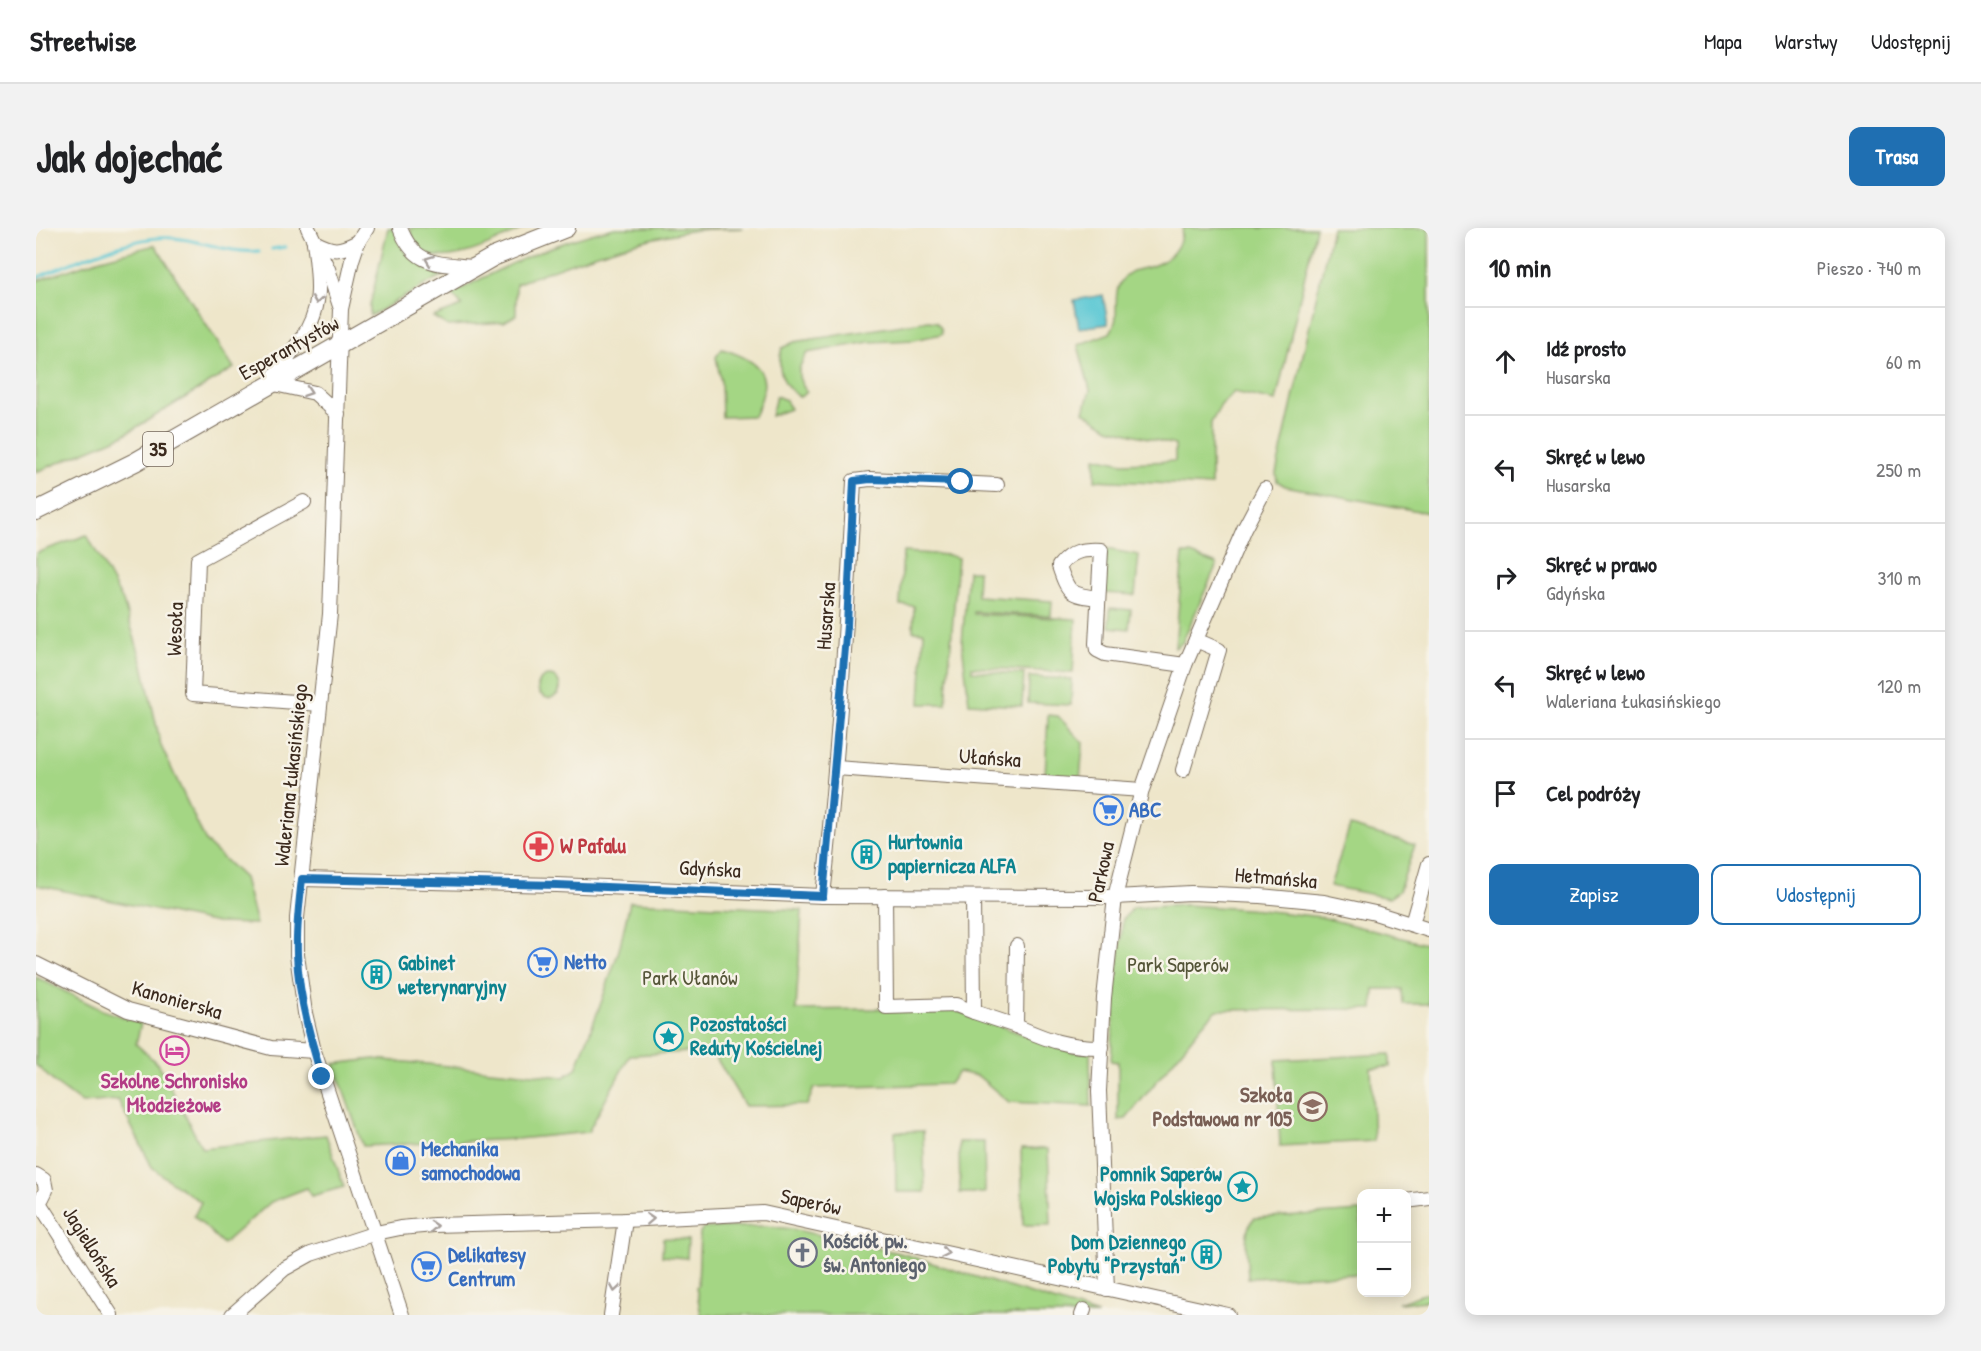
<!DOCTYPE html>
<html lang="pl">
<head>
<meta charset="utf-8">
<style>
	:root { --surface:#fff; --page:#f2f2f2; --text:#202124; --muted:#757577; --line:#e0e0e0; --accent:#1f6fb2 }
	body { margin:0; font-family:"Patrick Hand",sans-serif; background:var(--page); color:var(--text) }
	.controls { position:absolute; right:18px; bottom:18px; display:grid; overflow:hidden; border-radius:12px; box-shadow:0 3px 15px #0003 }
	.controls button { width:54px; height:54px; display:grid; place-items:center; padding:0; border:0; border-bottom:2px solid var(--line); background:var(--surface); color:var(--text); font:30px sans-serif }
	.stop { position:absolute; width:18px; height:18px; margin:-14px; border:4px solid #1f6fb2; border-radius:50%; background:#fff }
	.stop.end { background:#1f6fb2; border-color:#fff; box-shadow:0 2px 6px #0008 }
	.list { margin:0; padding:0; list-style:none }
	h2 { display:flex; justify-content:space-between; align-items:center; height:78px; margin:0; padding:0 24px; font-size:26px }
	h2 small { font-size:20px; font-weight:400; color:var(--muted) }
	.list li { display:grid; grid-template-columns:39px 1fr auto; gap:18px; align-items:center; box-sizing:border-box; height:108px; padding:0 24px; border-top:2px solid var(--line) }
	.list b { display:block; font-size:22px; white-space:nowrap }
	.list p { margin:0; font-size:20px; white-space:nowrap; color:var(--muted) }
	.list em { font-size:20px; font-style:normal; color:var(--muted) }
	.actions { display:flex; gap:12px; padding:18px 24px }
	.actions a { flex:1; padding:14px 0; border:2px solid var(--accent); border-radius:12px; text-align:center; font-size:21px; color:var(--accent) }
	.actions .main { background:var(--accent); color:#fff }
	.icon { flex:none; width:33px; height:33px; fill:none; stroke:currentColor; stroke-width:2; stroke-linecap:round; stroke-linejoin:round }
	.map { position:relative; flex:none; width:1393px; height:1087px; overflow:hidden; border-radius:12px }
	header { display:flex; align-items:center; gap:36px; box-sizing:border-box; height:84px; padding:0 30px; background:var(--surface); border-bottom:2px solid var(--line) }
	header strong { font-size:28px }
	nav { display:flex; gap:33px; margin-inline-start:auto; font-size:21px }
	.intro { display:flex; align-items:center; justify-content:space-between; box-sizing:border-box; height:144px; padding:0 36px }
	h1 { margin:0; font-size:42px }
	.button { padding:15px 27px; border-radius:12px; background:var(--accent); color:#fff; font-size:21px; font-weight:700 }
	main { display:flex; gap:36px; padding:0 36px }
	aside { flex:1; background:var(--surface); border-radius:12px; box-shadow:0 3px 15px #0003 }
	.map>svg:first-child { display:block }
	.green { fill:#a4d684; stroke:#708051; stroke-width:1.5 }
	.water { fill:#5cc8d4; stroke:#4c7979; stroke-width:1.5 }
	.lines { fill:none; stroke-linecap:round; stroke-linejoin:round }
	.stream { stroke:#5cc8d4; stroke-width:3 }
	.minor-casing { stroke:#7a6c5a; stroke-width:16 }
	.major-casing { stroke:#7a6c5a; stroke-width:20 }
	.minor { stroke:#fff; stroke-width:14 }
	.major { stroke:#fff; stroke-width:18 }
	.oneway { stroke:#a79f9a }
	.route { stroke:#1f6fb2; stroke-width:8 }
	.labels { text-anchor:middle; stroke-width:5; stroke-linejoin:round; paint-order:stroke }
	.shield { fill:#f7f3e8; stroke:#73665b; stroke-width:1.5 }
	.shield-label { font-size:20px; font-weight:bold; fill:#3b2a1e }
	.street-label { font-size:21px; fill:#3b2a1e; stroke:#f7f3e8 }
	.shop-label { font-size:21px; font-weight:bold; fill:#366cbe; stroke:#f7f3e8; text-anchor:start }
	.culture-label { font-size:21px; font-weight:bold; fill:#0d838f; stroke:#f7f3e8; text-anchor:start }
	.health-label { font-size:21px; font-weight:bold; fill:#be3a42; stroke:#f7f3e8; text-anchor:start }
	.park-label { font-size:21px; fill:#555538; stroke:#f7f3e8 }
	.hotel-label { font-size:21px; font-weight:bold; fill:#b23c85; stroke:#f7f3e8 }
	.education-label { font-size:21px; font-weight:bold; fill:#785e54; stroke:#f7f3e8; text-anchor:end }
	.worship-label { font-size:21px; font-weight:bold; fill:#5b616d; stroke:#f7f3e8; text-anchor:start }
</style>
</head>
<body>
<header>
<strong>Streetwise</strong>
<nav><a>Mapa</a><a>Warstwy</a><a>Udostępnij</a></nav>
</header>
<div class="intro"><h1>Jak dojechać</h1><a class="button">Trasa</a></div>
<main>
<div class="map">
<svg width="1393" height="1087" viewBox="0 0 1393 1087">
	<rect width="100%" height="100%" fill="#f7f3e8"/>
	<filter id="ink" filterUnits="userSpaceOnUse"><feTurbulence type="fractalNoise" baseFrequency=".0167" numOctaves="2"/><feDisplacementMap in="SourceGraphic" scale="12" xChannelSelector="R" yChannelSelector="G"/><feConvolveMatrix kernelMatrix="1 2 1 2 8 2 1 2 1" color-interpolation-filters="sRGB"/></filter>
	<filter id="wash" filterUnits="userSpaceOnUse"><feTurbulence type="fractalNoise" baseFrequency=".008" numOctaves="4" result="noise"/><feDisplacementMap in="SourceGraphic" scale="24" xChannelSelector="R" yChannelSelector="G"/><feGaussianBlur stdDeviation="1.35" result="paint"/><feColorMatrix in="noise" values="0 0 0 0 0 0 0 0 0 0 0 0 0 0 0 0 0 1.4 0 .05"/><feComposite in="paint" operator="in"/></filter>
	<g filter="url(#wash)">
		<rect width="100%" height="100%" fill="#eee6ca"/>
		<g class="green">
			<path d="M352,0H358C366,31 385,38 414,43L334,88V77Z"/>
			<path d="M374,0H488C460,13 384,57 374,0Z"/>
			<path d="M579,0H708C688,1 667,0 648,4C590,14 534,34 480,56V87L468,94L412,98L397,89L426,78L416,66C468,38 521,13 579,0Z"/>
			<path d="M1147,0H1280L1240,173L1198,164L1185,177L1175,195V258L1059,252V229L1087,235L1139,233V217L1073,200L1048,184L1054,162L1042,117L1074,105C1077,100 1080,94 1080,88C1081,75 1078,61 1087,51C1095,40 1105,42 1116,38C1134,32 1145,19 1147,0Z"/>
			<polygon points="1296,0 1393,0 1393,285 1249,258 1241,253 1240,245"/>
			<polygon points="119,17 198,140 86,208 0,244 0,53 65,31"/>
			<path d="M893,93L900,94L905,100L906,106L878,112L833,114L771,125C761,141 759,148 771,164L764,169C746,159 740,139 746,120L758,114Z"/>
			<path d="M686,121C726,133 739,148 718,188L686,189L685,154L680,129Z"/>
			<polygon points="740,168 750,172 754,181 735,188"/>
			<polygon points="51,307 87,373 107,437 125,518 170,614 208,650 220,696 181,695 0,657 0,325"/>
			<polygon points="1070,321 1103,327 1099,367 1068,365"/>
			<polygon points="867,324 912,327 922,330 910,476 884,476 888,404 877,403 878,378 864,377"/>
			<polygon points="1147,326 1155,326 1181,336 1146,415 1139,420"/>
			<polygon points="932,343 942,343 941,368 1016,373 1015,388 938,384 938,386 1040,391 1037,445 936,439 936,443 988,446 986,478 933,475 926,415"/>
			<polygon points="1074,380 1095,382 1093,401 1073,399"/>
			<circle cx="513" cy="459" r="11"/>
			<polygon points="993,449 1036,451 1035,477 992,475"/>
			<polygon points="1012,487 1022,488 1047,515 1044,552 1009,549"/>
			<polygon points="1314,598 1379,617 1363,663 1353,670 1294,658"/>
			<polygon points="594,674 766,682 760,782 914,780 1036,824 1054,824 1055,878 973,874 942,848 922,844 913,856 778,860 771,877 709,878 676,823 594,827 552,904 481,911 327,918 298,836 338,831 528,849 540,841 565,775 583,722"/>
			<polygon points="1150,677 1224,682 1285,689 1393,717 1393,776 1367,776 1366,761 1338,761 1337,781 1181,782 1167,796 1090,891 1082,892 1082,834 1075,833 1079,770 1087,691 1097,680"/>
			<polygon points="0,749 66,782 105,795 100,816 123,837 166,920 290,907 308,959 275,968 271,960 235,974 187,1016 158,988 165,974 131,951 116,939 82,872 46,875 20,856 0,837"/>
			<polygon points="1354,826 1354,839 1335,840 1338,913 1244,918 1240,832"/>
			<polygon points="887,903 889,964 860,964 859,904"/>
			<polygon points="923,914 948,914 949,965 924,965"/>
			<polygon points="985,921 1012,921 1015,997 987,997"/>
			<path d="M1325,983V1046L1212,1050C1212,1035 1205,998 1219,990Z"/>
			<polygon points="730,998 756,1001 867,1026 1062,1087 665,1087 660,1059 662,1057 664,1004 668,1000"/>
			<polygon points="627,1010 652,1012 651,1030 626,1028"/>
			<polygon points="1393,1064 1393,1073 1362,1075"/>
		</g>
		<polygon class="water" points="1067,67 1072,96 1043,100 1038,72"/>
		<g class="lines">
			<g class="stream">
				<polyline points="236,21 249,19"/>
				<path d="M0,50C34,35 100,6 137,10C166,12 192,26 223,23"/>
			</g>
		</g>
	</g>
	<g filter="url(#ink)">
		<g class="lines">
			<defs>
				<g id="minor">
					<polyline points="272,0 292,41 304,78"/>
					<polyline points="331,0 322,14 316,32 305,81 294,386 261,690 261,727 269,785 278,823 366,1087"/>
					<path d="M364,0C379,39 402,35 437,39"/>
					<path d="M278,14C283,52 288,80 264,113C253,128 243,139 234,155L279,165L302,186"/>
					<path d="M278,14C298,24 302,24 322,14"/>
					<polyline points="268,274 162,332 157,466 284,476"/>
					<path d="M1062,370C1034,367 1032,365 1023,338C1035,323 1046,321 1065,322L1060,416L1061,422L1069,426L1149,437"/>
					<polyline points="800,540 1106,562"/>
					<polyline points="1147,542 1183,422 1160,412"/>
					<polyline points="266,651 521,657 787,668 1079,669 1155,665 1224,668 1288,674 1339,685 1393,702"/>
					<path d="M787,668C802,530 811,392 818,253L834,251L961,257"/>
					<polyline points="849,668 850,779 920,777 938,784"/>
					<polyline points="937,669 938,784 980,798"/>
					<polyline points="1376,696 1393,636"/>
					<path d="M981,718L980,798C1012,812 1030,819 1066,819"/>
					<polyline points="0,736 92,782 235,820 278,823"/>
					<polyline points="0,947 8,952 10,962 6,970 0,974"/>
					<polyline points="2,973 75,1087"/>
					<polyline points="1370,973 1393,970"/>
					<polyline points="1071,1061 1063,863 1068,770 1079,669 1106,562 1149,437 1208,301 1229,261"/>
					<polyline points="196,1087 248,1041 275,1026 340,1005 364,1000 398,997 589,992 727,985 1192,1087"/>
					<polyline points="575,1087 589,992"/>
					<polyline points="1046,1087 1048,1082"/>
				</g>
				<polyline id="major" points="0,283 99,234 457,29 530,0"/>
			</defs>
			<use href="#minor" class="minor-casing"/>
			<use href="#major" class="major-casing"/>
			<use href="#minor" class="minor"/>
			<use href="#major" class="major"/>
		</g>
		<defs><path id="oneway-chevron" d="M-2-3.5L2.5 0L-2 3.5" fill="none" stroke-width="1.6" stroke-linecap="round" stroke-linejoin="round" transform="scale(1.5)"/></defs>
		<g class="oneway">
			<use href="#oneway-chevron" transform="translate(393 32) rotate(-159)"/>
			<use href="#oneway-chevron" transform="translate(281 72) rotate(98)"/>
			<use href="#oneway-chevron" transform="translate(272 164) rotate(19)"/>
			<use href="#oneway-chevron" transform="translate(614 991) rotate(-3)"/>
			<use href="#oneway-chevron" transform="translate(398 998) rotate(-3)"/>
			<use href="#oneway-chevron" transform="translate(909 1025) rotate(12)"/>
			<use href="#oneway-chevron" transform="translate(579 1060) rotate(99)"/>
		</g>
	</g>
	<g class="lines" filter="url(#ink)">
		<path class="route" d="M286,849C274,811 262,765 261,726C260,701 263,676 266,651L521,657L787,668L811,397L818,253L834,251L925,254"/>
	</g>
	<defs>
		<symbol id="supermarket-ring" viewBox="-11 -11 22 22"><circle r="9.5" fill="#f7f3e8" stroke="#3f7fe0" stroke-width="1.5"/><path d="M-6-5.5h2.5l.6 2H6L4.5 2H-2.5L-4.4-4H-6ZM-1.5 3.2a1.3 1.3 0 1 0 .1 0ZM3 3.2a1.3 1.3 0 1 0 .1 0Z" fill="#3f7fe0"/></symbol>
		<symbol id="pharmacy-ring" viewBox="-11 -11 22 22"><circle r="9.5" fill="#f7f3e8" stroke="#e0444e" stroke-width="1.5"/><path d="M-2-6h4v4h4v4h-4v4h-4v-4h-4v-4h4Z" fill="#e0444e"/></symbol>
		<symbol id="building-ring" viewBox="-11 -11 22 22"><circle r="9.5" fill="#f7f3e8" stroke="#0f9aa8" stroke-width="1.5"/><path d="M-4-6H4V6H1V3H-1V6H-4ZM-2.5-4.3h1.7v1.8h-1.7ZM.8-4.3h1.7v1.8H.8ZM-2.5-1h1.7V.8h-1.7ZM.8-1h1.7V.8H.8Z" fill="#0f9aa8"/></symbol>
		<symbol id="sight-ring" viewBox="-11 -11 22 22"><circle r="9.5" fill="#f7f3e8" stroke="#0f9aa8" stroke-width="1.5"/><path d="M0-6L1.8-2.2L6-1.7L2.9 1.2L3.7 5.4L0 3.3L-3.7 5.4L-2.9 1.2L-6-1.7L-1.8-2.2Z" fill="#0f9aa8"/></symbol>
		<symbol id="hotel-ring" viewBox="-11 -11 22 22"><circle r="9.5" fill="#f7f3e8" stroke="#d1479c" stroke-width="1.5"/><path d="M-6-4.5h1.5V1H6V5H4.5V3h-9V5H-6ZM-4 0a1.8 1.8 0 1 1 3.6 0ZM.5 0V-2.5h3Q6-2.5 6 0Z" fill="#d1479c"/></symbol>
		<symbol id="school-ring" viewBox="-11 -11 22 22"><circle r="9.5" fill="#f7f3e8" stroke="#8d6e63" stroke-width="1.5"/><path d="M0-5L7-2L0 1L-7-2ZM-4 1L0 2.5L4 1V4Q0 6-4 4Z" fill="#8d6e63"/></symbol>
		<symbol id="shop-ring" viewBox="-11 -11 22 22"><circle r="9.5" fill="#f7f3e8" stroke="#3f7fe0" stroke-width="1.5"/><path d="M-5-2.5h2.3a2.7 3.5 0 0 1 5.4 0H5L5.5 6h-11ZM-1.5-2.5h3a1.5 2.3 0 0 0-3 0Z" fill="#3f7fe0"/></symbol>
		<symbol id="church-ring" viewBox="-11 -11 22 22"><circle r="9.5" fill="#f7f3e8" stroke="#6b7280" stroke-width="1.5"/><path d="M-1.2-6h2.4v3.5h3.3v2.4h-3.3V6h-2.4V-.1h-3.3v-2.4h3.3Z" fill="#6b7280"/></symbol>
	</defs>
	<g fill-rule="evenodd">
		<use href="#supermarket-ring" x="1056" y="566" width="33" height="33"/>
		<use href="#pharmacy-ring" x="486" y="602" width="33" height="33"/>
		<use href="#building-ring" x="814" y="610" width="33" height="33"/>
		<use href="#supermarket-ring" x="490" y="718" width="33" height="33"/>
		<use href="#building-ring" x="324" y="730" width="33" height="33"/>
		<use href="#sight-ring" x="616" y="792" width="33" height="33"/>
		<use href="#hotel-ring" x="122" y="806" width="33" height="33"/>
		<use href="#school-ring" x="1260" y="862" width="33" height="33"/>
		<use href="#shop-ring" x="348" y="916" width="33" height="33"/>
		<use href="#sight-ring" x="1190" y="942" width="33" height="33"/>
		<use href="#church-ring" x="750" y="1008" width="33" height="33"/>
		<use href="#building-ring" x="1154" y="1010" width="33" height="33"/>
		<use href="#supermarket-ring" x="374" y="1022" width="33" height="33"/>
	</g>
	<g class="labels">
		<rect class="shield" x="107" y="204" width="30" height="34" rx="4.5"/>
		<g class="shield-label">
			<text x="122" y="228">35</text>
		</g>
		<g class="street-label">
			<text transform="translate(253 120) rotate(-29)" y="7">Esperantystów</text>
			<text transform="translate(790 388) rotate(-86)" y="7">Husarska</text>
			<text transform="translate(139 401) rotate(-88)" y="7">Wesoła</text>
			<text transform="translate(954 530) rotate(4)" y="7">Ułańska</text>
			<text transform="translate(255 547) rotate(-84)" y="7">Waleriana Łukasińskiego</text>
			<text transform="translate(674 641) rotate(3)" y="7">Gdyńska</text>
			<text transform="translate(1065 644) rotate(-78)" y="7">Parkowa</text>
			<text transform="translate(1240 650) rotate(5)" y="7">Hetmańska</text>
			<text transform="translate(141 772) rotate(16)" y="7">Kanonierska</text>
			<text transform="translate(775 974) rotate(12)" y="7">Saperów</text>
			<text transform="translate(56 1019) rotate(58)" y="7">Jagiellońska</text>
		</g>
		<g class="shop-label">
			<text x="1093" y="589">ABC</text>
			<text x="528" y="741">Netto</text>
			<text x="385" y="928">Mechanika<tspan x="385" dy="24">samochodowa</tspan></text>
			<text x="412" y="1034">Delikatesy<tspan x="412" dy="24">Centrum</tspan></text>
		</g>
		<g class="culture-label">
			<text x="852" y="621">Hurtownia<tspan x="852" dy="24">papiernicza ALFA</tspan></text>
			<text x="362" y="742">Gabinet<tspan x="362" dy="24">weterynaryjny</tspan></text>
			<text x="654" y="803">Pozostałości<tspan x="654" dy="24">Reduty Kościelnej</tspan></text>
			<text x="1186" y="953" text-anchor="end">Pomnik Saperów<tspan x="1186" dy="24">Wojska Polskiego</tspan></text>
			<text x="1150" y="1021" text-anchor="end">Dom Dziennego<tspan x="1150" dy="24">Pobytu "Przystań"</tspan></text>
		</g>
		<g class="health-label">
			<text x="524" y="625">W Pafalu</text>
		</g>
		<g class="park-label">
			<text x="1142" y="744">Park Saperów</text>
			<text x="654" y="757">Park Ułanów</text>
		</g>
		<g class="hotel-label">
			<text x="138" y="860">Szkolne Schronisko<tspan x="138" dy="24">Młodzieżowe</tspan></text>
		</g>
		<g class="education-label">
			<text x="1256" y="874">Szkoła<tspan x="1256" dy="24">Podstawowa nr 105</tspan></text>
		</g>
		<g class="worship-label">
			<text x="787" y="1020">Kościół pw.<tspan x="787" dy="24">św. Antoniego</tspan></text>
		</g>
	</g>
</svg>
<div class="controls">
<button>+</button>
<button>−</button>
</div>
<div class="stop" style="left:925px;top:254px"></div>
<div class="stop end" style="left:286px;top:849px"></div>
</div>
<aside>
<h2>10 min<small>Pieszo · 740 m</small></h2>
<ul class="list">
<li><svg class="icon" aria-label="ahead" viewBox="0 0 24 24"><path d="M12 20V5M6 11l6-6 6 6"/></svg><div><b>Idź prosto</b><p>Husarska</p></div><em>60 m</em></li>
<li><svg class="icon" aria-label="left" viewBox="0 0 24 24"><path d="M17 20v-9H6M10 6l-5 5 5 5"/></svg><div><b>Skręć w lewo</b><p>Husarska</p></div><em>250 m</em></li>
<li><svg class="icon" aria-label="right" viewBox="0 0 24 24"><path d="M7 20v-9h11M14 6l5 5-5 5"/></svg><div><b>Skręć w prawo</b><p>Gdyńska</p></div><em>310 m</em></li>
<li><svg class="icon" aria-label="left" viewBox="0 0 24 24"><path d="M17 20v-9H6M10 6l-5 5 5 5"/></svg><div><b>Skręć w lewo</b><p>Waleriana Łukasińskiego</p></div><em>120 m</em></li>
<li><svg class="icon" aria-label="arrive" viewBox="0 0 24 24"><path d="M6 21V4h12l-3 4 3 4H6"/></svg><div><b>Cel podróży</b></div></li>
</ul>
<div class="actions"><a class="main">Zapisz</a><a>Udostępnij</a></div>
</aside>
</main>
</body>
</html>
